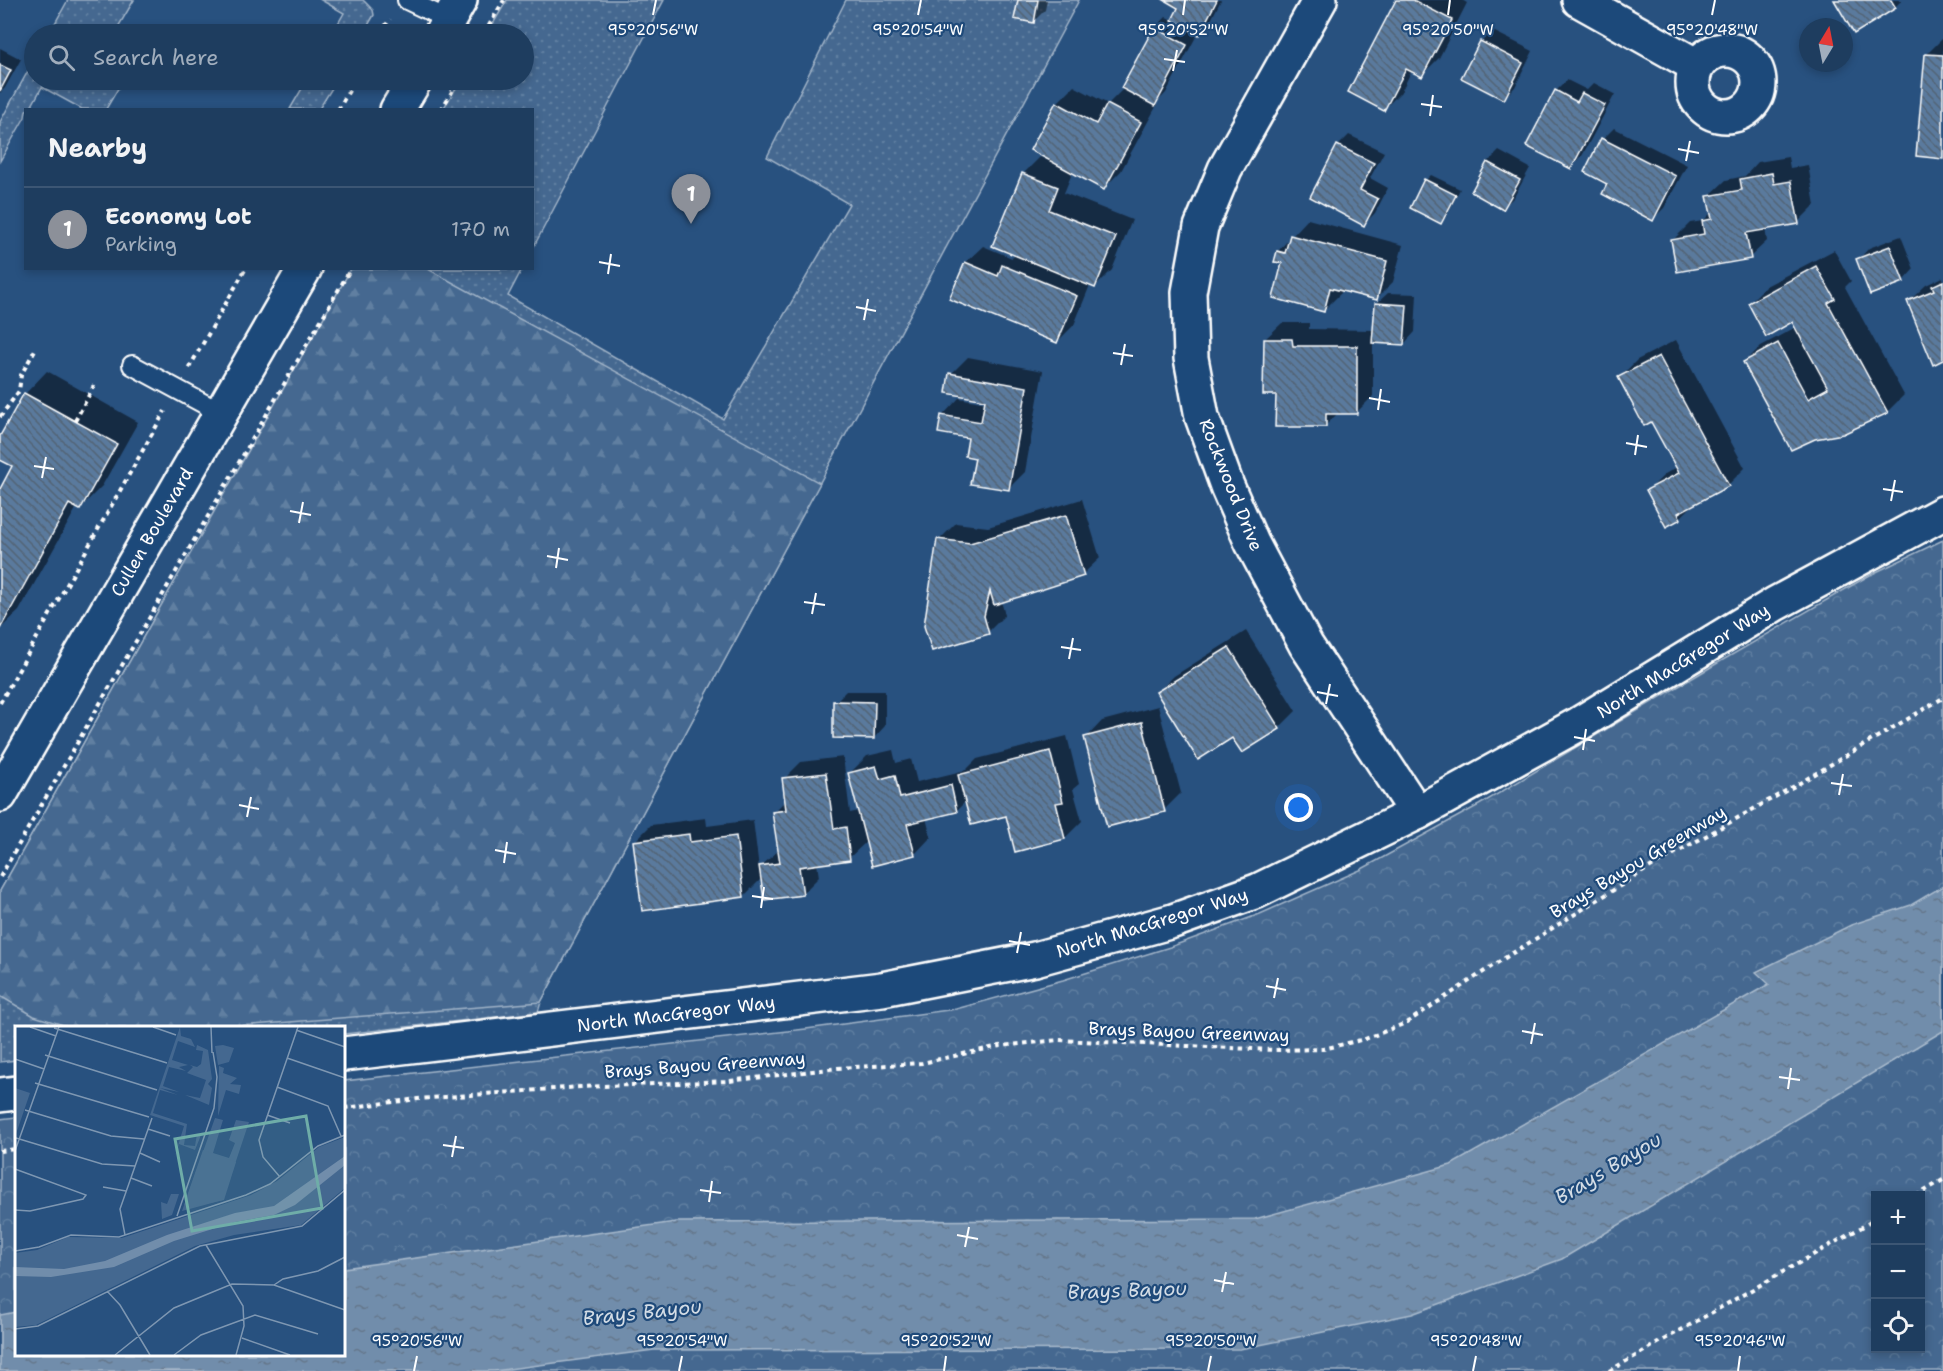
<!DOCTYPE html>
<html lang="en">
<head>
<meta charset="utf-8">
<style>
	:root { --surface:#1e3d5f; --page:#264465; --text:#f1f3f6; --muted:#a1aebd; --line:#3c5674; --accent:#8c9099 }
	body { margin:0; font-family:"Shantell Sans",sans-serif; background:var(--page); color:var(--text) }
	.controls { position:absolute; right:18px; bottom:18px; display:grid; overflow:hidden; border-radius:0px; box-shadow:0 3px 9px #0003 }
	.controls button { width:54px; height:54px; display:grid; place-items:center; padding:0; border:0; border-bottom:2px solid var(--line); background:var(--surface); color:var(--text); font:30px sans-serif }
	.compass { position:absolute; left:1799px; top:18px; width:54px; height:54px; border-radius:50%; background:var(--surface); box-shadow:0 3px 9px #0003; rotate:10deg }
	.you { position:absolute; left:1299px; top:808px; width:21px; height:21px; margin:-15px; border:4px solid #fff; border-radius:50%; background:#1a73e8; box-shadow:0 0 0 9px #1a73e833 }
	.badge { display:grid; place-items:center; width:39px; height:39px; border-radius:50%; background:var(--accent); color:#fff; font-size:20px; font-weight:700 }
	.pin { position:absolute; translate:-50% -50px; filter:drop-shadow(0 2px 3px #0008) }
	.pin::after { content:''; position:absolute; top:32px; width:21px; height:18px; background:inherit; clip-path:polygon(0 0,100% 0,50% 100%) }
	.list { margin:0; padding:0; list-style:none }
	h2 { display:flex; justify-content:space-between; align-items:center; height:78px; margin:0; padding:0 24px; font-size:26px }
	h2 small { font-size:20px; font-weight:400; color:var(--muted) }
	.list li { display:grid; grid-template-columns:39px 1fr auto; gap:18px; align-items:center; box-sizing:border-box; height:84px; padding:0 24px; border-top:2px solid var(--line) }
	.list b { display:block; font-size:22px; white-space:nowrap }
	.list p { margin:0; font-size:20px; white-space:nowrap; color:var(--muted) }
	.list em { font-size:20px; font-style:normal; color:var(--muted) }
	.icon { flex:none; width:33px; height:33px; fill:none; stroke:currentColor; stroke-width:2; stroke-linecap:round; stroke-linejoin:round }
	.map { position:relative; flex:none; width:1943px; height:1371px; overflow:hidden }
	.search { position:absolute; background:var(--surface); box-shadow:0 3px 9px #0003; left:24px; top:24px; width:510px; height:66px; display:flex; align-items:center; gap:15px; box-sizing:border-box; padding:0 21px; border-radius:33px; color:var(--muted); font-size:22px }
	.panel { position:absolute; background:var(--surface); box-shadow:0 3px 9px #0003; left:24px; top:108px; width:510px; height:162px; border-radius:0px }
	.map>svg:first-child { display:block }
	.grass { fill:url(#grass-dots); stroke:#a2b4c8; stroke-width:1.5 }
	.forest { fill:url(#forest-firs); stroke:#a2b4c8; stroke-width:1.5 }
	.park { fill:url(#park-crowns); stroke:#a2b4c8; stroke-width:1.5; fill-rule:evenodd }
	.water { fill:url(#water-ripples); stroke:#aabbcd; stroke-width:1.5 }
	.shadow { fill:#0007 }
	.building { fill:url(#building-back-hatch); stroke:#fff; stroke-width:1.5 }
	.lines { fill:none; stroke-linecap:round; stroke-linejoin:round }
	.lane-casing { stroke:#fff; stroke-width:22 }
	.street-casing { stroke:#fff; stroke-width:38 }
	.secondary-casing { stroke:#fff; stroke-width:38 }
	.path { stroke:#fff; stroke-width:4; stroke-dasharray:4.5 4.5; stroke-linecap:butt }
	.lane { stroke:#1f4a7a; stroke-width:18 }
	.street { stroke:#1f4a7a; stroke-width:33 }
	.secondary { stroke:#1f4a7a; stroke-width:33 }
	.ticks { fill:none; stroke:#fff; stroke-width:2 }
	.labels { text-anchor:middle; stroke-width:4.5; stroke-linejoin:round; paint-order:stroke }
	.street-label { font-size:18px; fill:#fff; stroke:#1f4a7a }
	.water-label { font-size:20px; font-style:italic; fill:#d4dde6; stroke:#1f4a7a }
	.inset-road { fill:none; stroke:#7e97b2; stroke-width:1.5 }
	.view { fill:#6fada8; fill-opacity:0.15; stroke:#6fada8; stroke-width:3 }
	.inset-edge { fill:none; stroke:#fff; stroke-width:3 }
	.ticks-label { font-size:15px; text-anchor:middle; fill:#fff; stroke:#1f4a7a; stroke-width:4.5; stroke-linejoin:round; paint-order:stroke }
</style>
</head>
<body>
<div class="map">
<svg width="1943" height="1371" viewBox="0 0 1943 1371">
	<defs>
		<pattern id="grass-dots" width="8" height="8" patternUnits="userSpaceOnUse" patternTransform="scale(1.5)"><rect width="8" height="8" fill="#446890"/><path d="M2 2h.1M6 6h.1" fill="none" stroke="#607fa1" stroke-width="1.8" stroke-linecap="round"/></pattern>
		<pattern id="forest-firs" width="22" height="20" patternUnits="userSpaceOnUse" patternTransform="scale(1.5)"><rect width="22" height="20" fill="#446890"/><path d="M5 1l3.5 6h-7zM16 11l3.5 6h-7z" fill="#607fa1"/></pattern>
		<pattern id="park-crowns" width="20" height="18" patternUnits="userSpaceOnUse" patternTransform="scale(1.5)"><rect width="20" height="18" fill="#446890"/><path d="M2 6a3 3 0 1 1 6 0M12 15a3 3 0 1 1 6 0" fill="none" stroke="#607fa1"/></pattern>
		<pattern id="water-ripples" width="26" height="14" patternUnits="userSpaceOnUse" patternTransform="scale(1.5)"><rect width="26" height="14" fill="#718dab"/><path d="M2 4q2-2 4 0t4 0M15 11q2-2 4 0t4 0" fill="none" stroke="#64768a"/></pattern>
		<pattern id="building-back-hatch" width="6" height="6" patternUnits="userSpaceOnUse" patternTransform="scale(1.5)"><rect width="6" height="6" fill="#5a7a9d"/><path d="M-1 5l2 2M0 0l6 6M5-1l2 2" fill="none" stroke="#536374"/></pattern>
	</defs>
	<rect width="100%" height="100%" fill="#28517f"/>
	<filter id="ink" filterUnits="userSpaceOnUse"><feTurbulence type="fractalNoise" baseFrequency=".0167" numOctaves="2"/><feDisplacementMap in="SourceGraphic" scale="12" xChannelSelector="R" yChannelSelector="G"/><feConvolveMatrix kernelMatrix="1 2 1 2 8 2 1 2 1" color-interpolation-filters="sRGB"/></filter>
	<g filter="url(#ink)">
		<g class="grass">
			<polygon points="68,0 134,0 114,34 49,34"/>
			<polygon points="321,0 363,0 373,10 374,15 363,34 332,34 344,13"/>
			<polygon points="507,0 664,0 533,248 532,110 443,109 461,80 524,80 524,34 487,34"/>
			<polygon points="846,0 1079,0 541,1002 538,1012 344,1034 344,1028 16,1028 16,1060 0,1062 0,891 351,269 522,269 508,296 723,419 849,204 767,157"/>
			<polygon points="34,60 34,80 123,80 106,109 82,109 42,87 30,109 26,110 25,117 0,161 0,122"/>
			<polygon points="307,80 337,80 319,109 290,109"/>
		</g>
		<polygon class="forest" points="351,269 428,269 820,483 541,1002 252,1025 195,1028 73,1028 34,1016 0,996 0,891"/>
		<path class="park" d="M1943,540V1371H0V1119L16,1117V1354H344V1081L806,1029L956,1009L1063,980L1170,947L1260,914L1360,870L1479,805L1716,664L1870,575ZM1876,1196H1920V1348H1876Z"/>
		<polygon class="water" points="1943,886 1943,1031 1562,1259 1412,1314 1240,1349 654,1350 494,1371 0,1371 0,1315 16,1312 16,1354 344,1354 344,1268 676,1222 1255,1219 1451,1165 1769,984 1756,972 1851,925 1911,905"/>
		<g class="shadow">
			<polygon points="1019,0 1047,0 1045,10 1033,22"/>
			<polygon points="1166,0 1221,0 1210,22 1198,33 1166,93 1155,104 1157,105 1121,171 1104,188 1073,171 1064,193 1132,220 1112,270 1095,287 1090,285 1074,325 1057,342 951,298 966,262 983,246 1012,258 1016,254 1023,174 1040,157 1047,160 1057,103 1074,86 1108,104 1124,88 1155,28 1166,17 1173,20 1180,8"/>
			<polygon points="1397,0 1462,0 1467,3 1439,58 1422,75 1412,70 1401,92 1384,109"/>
			<polygon points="1836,0 1902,0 1895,7"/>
			<polygon points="1493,31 1533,51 1515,87 1504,98 1463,77 1481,42"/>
			<polygon points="1943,38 1943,157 1927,54"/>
			<polygon points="0,48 21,59 5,88 0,93"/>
			<polygon points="1567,80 1587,90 1594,83 1615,94 1582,156 1571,167 1556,91"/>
			<polygon points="1614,128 1687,165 1664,208 1653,219 1609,184 1603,139"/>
			<polygon points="1349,135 1384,152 1370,178 1388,188 1375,213 1364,224 1338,146"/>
			<polygon points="1499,151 1530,168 1514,197 1503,208 1473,191 1488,162"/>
			<polygon points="1788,157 1790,168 1808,165 1815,205 1798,222 1765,228 1767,241 1750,257 1673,240 1690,223 1703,221 1712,212 1709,196 1726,180 1745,176 1758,162"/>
			<polygon points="1431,175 1460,189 1446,217 1440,222 1412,208 1426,180"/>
			<polygon points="1308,219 1403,245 1393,282 1376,299 1342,289 1341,293 1324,310 1284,262 1278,251"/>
			<polygon points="1901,236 1914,269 1903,281 1858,260 1869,248"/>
			<polygon points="1834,250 1851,281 1845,287 1904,395 1887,412 1843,433 1745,362 1761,346 1796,327 1793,320 1749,303 1766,286"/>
			<polygon points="1943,277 1943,359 1909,301 1926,285"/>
			<polygon points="1388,293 1417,294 1415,332 1404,344 1373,341 1373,396 1356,413 1338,413 1326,425 1277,393 1265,339 1282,323 1309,323 1309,329 1374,330 1376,304"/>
			<polygon points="1676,340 1745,468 1728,485 1696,502 1680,518 1648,491 1665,474 1677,467 1652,420 1620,377 1637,360"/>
			<polygon points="968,357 1043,371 1025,472 1008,489 976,456 970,437 943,415 959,398 986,403 987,399 951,374"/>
			<polygon points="47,371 138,422 102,486 80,508 77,507 19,611 0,629 0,492 14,466 0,458 0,439 25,394"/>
			<polygon points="1082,499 1100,558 1083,574 1001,601 1005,615 988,632 939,540 956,523 988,527"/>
			<polygon points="1246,631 1296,711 1279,728 1233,736 1158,692 1174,676"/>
			<polygon points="846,691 885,691 885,726 874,738 835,702"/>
			<polygon points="1158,706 1181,793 1164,810 1086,738 1102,721"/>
			<polygon points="1067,736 1079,784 1073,789 1082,821 1065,838 966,801 957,810 926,818 931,837 915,854 867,841 849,858 817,863 819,877 802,894 762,878 744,896 634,842 651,825 706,818 707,826 753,820 759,868 779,850 774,812 786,800 784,779 801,762 843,757 850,813 859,811 850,773 867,756 893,750 896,763 911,759 917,782 966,770 977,759"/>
		</g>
		<g class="building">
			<polygon points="1018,0 1038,0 1034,23 1014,19"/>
			<polygon points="1164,0 1217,0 1199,35 1172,20 1178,8"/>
			<polygon points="1396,0 1413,0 1452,20 1422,77 1406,69 1384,111 1348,92"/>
			<polygon points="1834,0 1891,0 1896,8 1854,34"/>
			<polygon points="1154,27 1187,45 1155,106 1121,88"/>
			<polygon points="1480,41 1523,63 1504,100 1461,78"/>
			<polygon points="1925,54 1943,55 1943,159 1916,156"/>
			<polygon points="0,65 11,70 0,91"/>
			<polygon points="1555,90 1577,102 1582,93 1605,105 1571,169 1526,146"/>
			<polygon points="1056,102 1096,124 1107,104 1141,122 1104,190 1030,150"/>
			<polygon points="1601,138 1676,176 1653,221 1602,194 1607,184 1584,172"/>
			<polygon points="1337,145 1374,163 1360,190 1378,199 1364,226 1310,197"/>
			<polygon points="1487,162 1520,180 1503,210 1471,192"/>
			<polygon points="1022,173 1058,187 1049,210 1116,237 1095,288 992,246"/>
			<polygon points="1772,173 1774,184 1791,181 1799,224 1746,233 1751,259 1677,272 1671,240 1704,234 1702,221 1712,219 1707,196 1742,190 1740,179"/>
			<polygon points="1424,179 1456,195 1441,224 1410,208"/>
			<polygon points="1290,235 1387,261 1377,300 1330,288 1324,312 1273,298 1282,263 1274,262 1277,251 1285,253"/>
			<polygon points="1890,246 1904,282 1870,295 1856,259"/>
			<polygon points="965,262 998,276 1002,265 1077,296 1057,343 949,299"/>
			<polygon points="1816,266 1835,299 1828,303 1888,413 1843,434 1815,439 1791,450 1743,362 1778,343 1808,399 1828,388 1792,322 1766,337 1748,303"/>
			<polygon points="1943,281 1943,360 1933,365 1907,301 1934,290 1932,286"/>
			<polygon points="1375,303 1407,305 1404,345 1372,343"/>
			<polygon points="1264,339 1292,339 1293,346 1357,346 1357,414 1326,414 1326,427 1275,427 1276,395 1263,395"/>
			<polygon points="1659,356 1729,486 1678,513 1681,519 1666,527 1646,490 1679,473 1651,422 1644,426 1618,377"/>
			<polygon points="949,373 1027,387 1009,490 970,484 975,458 965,456 968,438 938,433 941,415 981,422 985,400 946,393"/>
			<polygon points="24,393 117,444 80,510 69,504 0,629 0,489 12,466 0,460 0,436"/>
			<polygon points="1066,515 1084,576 994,605 990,591 984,616 989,634 932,651 924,626 937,539 970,543"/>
			<polygon points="1229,647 1280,729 1242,753 1232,738 1198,760 1156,692"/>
			<polygon points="833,701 875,702 874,739 833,738"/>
			<polygon points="1142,722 1165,812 1107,827 1084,737"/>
			<polygon points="1050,751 1063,802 1056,803 1065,839 1015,852 1006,816 971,825 958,775"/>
			<polygon points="876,766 880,779 895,775 900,798 951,785 957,812 907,824 915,855 872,866 848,773"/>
			<polygon points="826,773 834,829 846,827 850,860 799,867 803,895 764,900 759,866 780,863 772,812 786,810 782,778"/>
			<polygon points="689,834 690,842 736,836 744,897 642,911 633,841"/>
		</g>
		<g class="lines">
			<defs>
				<g id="lane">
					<polyline points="407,0 449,20"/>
					<polyline points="132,365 221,413"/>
				</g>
				<g id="street">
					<polyline points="1320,0 1225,169 1201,227 1189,292 1191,358 1202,417 1227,486 1252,543 1306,645 1417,813"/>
					<polyline points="1579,0 1697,66"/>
					<circle cx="1726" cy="83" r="33"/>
				</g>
				<g id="secondary">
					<polyline points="441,34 460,0"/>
					<polyline points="397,110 415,80"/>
					<polyline points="0,795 305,268"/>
					<polyline points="344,1054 882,989 1035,959 1173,921 1257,891 1417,813 1577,725 1775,604 1943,513"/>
					<polyline points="0,1095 16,1093"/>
				</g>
			</defs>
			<use href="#lane" class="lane-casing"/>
			<use href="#street" class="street-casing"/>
			<use href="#secondary" class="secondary-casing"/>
			<g class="path">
				<polyline points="380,34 390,19"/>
				<polyline points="484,34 504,0"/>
				<polyline points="338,110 355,80"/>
				<polyline points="441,110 459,80"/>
				<polyline points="189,368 246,268"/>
				<polyline points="0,417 19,391 21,375 36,348"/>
				<polyline points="75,421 96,382"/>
				<polyline points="0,703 165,411"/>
				<polyline points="0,877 351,268"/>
				<polyline points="344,1108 418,1099 580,1087 729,1081 838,1068 922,1063 1000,1046 1059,1040 1274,1050 1323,1049 1365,1039 1406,1023 1500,961 1647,869 1798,784 1943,698"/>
				<polyline points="0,1151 16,1149"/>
				<polyline points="1916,1196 1943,1180"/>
				<polyline points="1609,1371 1876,1219"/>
			</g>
			<use href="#lane" class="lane"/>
			<use href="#street" class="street"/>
			<use href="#secondary" class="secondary"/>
		</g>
	</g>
	<path class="ticks" d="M653,15L656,0M918,15L921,0M1183,15L1185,0M1448,15L1450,0M1712,15L1715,0M1164,59L1185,62M1173,71L1177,50M1421,104L1442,107M1430,116L1433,95M1678,149L1699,153M1686,161L1690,141M599,262L620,266M608,274L611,254M856,307L876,311M864,320L868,299M1113,353L1133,356M1121,365L1125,344M1369,398L1390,402M1378,410L1381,389M1626,443L1647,447M1635,455L1638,435M34,466L54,469M42,478L46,457M1883,489L1903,492M1891,501L1895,480M290,511L311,515M299,523L303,502M547,556L568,560M556,568L559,548M804,602L825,605M812,614L816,593M1061,647L1081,650M1069,659L1073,638M1317,692L1338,696M1326,704L1330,684M1574,737L1595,741M1583,750L1586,729M1831,783L1852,786M1839,795L1843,774M239,805L259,809M247,817L251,797M495,850L516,854M504,863L507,842M752,896L773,899M761,908L764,887M1009,941L1030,945M1017,953L1021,932M1266,986L1286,990M1274,998L1278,978M1522,1031L1543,1035M1531,1044L1535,1023M1779,1077L1800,1080M1788,1089L1791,1068M443,1145L464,1148M452,1157L456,1136M700,1190L721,1193M709,1202L712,1181M957,1235L978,1239M965,1247L969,1227M1214,1280L1234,1284M1222,1292L1226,1272M414,1371L417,1356M679,1371L682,1356M944,1371L946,1356M1208,1371L1211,1356M1473,1371L1476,1356M1738,1371L1740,1356"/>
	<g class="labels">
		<g class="street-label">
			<text transform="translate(1231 485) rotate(68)" y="6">Rockwood Drive</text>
			<text transform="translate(152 532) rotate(-60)" y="6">Cullen Boulevard</text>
			<text transform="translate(1683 661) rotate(-32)" y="6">North MacGregor Way</text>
			<text transform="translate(1638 862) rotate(-31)" y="6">Brays Bayou Greenway</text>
			<text transform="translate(1152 923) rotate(-17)" y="6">North MacGregor Way</text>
			<text transform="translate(676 1014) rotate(-7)" y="6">North MacGregor Way</text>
			<text transform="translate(1189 1032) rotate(2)" y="6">Brays Bayou Greenway</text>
			<text transform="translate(705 1065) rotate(-4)" y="6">Brays Bayou Greenway</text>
		</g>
		<g class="water-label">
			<text transform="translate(1608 1168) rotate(-31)" y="7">Brays Bayou</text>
			<text transform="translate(1127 1290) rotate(-2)" y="7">Brays Bayou</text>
			<text transform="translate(642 1312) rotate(-6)" y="7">Brays Bayou</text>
		</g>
	</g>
	<g transform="translate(15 1026)">
		<rect width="330" height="330" fill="#28517f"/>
		<path d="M165,1L166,10L176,13L180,21L163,15L157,34L173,39L164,41L171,45L154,41L148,60L164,66L145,62L163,69L145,64L138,87L172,98L169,119L180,120L182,108L186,109L180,124L164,118L159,133L169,100L135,89ZM182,19L193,24L197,53L193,58L197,62L194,79L170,69L185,72L191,54L172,47L178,41L175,39L182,41L186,38L188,25L181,24ZM208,19L219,22L214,36L203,39L200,20ZM204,40L209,42L208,47L222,52L215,58L226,59L224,68L211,64L203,90ZM0,62L15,67L1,108H0ZM200,92L208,94L198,127L214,132L220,117L214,114L221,94L234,96L208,174L167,185ZM156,168H164L157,189L147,193L146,176L152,178Z" fill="#446890"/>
		<path d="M188,124L221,136L209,174L175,181L169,179Z" fill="#446890"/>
		<path d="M330,111V162L286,199L219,209L180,220L21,299L0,301V227L22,224L53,211L107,212L236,169L262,155L304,121Z" fill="#446890"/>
		<path d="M330,130V139L280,179L259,189L220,196L159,215L99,241L36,251L0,250V241L49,243L90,235L152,209L220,187L259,180Z" fill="#718dab"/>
		<path class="inset-road" d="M15,1L41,10M138,1L161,9M196,1L197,27M39,2L152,37M281,4L330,21M30,29L142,64M272,32L330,52M0,33L29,43M20,57L134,91M262,61L313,80L326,110M10,84L96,110L129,113M252,89L275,97M133,103L155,110M1,112L87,138L120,140M0,125L44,1M125,127L145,136M0,143L71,169L68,173L15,185L0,184M265,151L248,131L244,114L283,1M116,152L137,160M88,161L111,165M162,190L199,82L202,51L198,26M110,209L105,183L137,92M191,219L228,280L229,300L221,329M0,225L24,221L56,209L104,211L231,169L255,158L303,120L330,109M259,259L268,253L303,245L330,231M92,265L105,279L135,329M0,303L23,300L185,220L287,200L330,164M227,312L275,329M100,329L159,282L217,258L259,259L330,284M159,329L186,309L240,289L303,308"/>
		<path class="view" d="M291,90L307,182L177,205L160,113Z"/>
		<rect width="330" height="330" class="inset-edge"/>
	</g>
	<g class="ticks-label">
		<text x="653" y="35">95°20'56"W</text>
		<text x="918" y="35">95°20'54"W</text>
		<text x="1183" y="35">95°20'52"W</text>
		<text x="1448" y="35">95°20'50"W</text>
		<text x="1712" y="35">95°20'48"W</text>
		<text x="417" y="1346">95°20'56"W</text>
		<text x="682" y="1346">95°20'54"W</text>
		<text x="946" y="1346">95°20'52"W</text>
		<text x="1211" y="1346">95°20'50"W</text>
		<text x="1476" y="1346">95°20'48"W</text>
		<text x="1740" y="1346">95°20'46"W</text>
	</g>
</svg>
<div class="controls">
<button>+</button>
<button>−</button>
<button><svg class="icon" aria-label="locate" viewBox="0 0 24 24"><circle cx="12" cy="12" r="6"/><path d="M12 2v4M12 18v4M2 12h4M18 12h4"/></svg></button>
</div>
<svg class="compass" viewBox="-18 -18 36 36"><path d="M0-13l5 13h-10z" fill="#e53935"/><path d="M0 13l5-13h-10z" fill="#a1aebd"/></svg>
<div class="you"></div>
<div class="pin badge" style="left:691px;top:224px">1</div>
<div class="search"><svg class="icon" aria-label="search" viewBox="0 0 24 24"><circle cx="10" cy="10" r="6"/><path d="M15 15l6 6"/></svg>Search here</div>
<section class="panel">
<h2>Nearby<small></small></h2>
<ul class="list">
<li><span class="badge">1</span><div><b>Economy Lot</b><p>Parking</p></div><em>170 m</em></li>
</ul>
</section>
</div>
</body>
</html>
